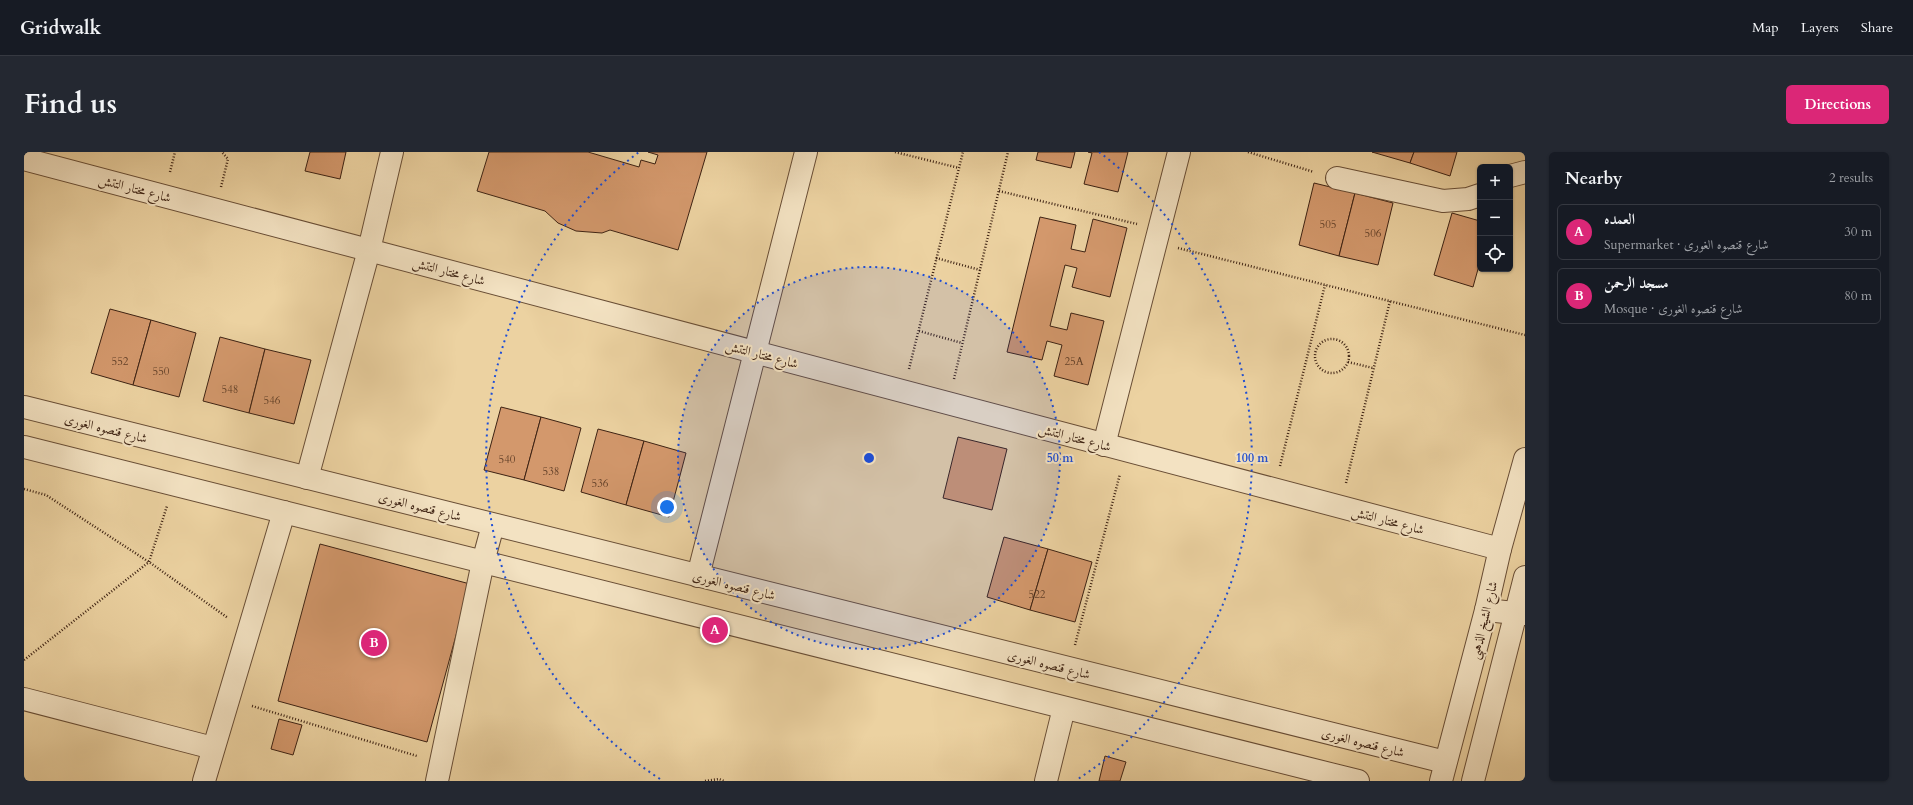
<!DOCTYPE html>
<html lang="en">
<head>
<meta charset="utf-8">
<style>
	:root { --surface:#171b24; --page:#242831; --text:#f1f3f6; --muted:#9ea1a6; --line:#363941; --accent:#db2777 }
	body { margin:0; font-family:Cardo,Amiri,serif; background:var(--page); color:var(--text) }
	.controls { position:absolute; right:12px; top:12px; display:grid; overflow:hidden; border-radius:6px; box-shadow:0 1px 3px #0004 }
	.controls button { width:36px; height:36px; display:grid; place-items:center; padding:0; border:0; border-bottom:1px solid var(--line); background:var(--surface); color:var(--text); font:20px sans-serif }
	.you { position:absolute; left:643px; top:355px; width:14px; height:14px; margin:-10px; border:3px solid #fff; border-radius:50%; background:#1a73e8; box-shadow:0 0 0 6px #1a73e833 }
	.badge { display:grid; place-items:center; width:26px; height:26px; border-radius:50%; background:var(--accent); color:#fff; font-size:13px; font-weight:700 }
	.pin { position:absolute; translate:-50% -50%; border:2px solid #fff; box-shadow:0 1px 4px #0006 }
	.list { margin:0; padding:0; list-style:none }
	h2 { display:flex; justify-content:space-between; align-items:center; height:52px; margin:0; padding:0 16px; font-size:17px }
	h2 small { font-size:13px; font-weight:400; color:var(--muted) }
	.list li { display:grid; grid-template-columns:26px 1fr auto; gap:12px; align-items:center; box-sizing:border-box; height:56px; margin:0 8px 8px; padding:0 8px; border:1px solid var(--line); border-radius:6px }
	.list b { display:block; font-size:15px; white-space:nowrap }
	.list p { margin:0; font-size:13px; white-space:nowrap; color:var(--muted) }
	.list em { font-size:13px; font-style:normal; color:var(--muted) }
	.icon { flex:none; width:22px; height:22px; fill:none; stroke:currentColor; stroke-width:2; stroke-linecap:round; stroke-linejoin:round }
	.map { position:relative; flex:none; width:1501px; height:629px; overflow:hidden; border-radius:6px }
	header { display:flex; align-items:center; gap:24px; box-sizing:border-box; height:56px; padding:0 20px; background:var(--surface); border-bottom:1px solid var(--line) }
	header strong { font-size:19px }
	nav { display:flex; gap:22px; margin-inline-start:auto; font-size:14px }
	.intro { display:flex; align-items:center; justify-content:space-between; box-sizing:border-box; height:96px; padding:0 24px }
	h1 { margin:0; font-size:28px }
	.button { padding:10px 18px; border-radius:6px; background:var(--accent); color:#fff; font-size:14px; font-weight:700 }
	main { display:flex; gap:24px; padding:0 24px }
	aside { flex:1; background:var(--surface); border-radius:6px; box-shadow:0 1px 3px #0004 }
	.map>svg:first-child { display:block }
	.building { fill:#d3986c; stroke:#3d2213 }
	.lines { fill:none; stroke-linecap:round; stroke-linejoin:round }
	.minor-casing { stroke:#694e36; stroke-width:24 }
	.tertiary-casing { stroke:#694e36; stroke-width:24 }
	.path { stroke:#3d2213; stroke-width:2.5; stroke-dasharray:1 2; stroke-linecap:butt }
	.minor { stroke:#f3e2c2; stroke-width:22 }
	.tertiary { stroke:#f3e2c2; stroke-width:22 }
	.ring { fill:none; stroke:#1d4ed8; stroke-width:2; stroke-dasharray:2 4 }
	.labels { text-anchor:middle; stroke-width:4; stroke-linejoin:round; paint-order:stroke }
	.number-label { font-size:11px; fill:#624029 }
	.street-label { font-size:13px; fill:#3d2213; stroke:#f3e2c2 }
	.centre { fill:#1d4ed8; stroke:#f3e2c2; stroke-width:2 }
	.ring-label { font-size:12px; text-anchor:middle; font-weight:bold; fill:#1d4ed8; stroke:#f3e2c2; stroke-width:4; stroke-linejoin:round; paint-order:stroke }
</style>
</head>
<body>
<header>
<strong>Gridwalk</strong>
<nav><a>Map</a><a>Layers</a><a>Share</a></nav>
</header>
<div class="intro"><h1>Find us</h1><a class="button">Directions</a></div>
<main>
<div class="map">
<svg width="1501" height="629" viewBox="0 0 1501 629">
	<rect width="100%" height="100%" fill="#ecd2a1"/>
	<filter id="stains"><feTurbulence type="fractalNoise" baseFrequency=".005" numOctaves="4"/><feColorMatrix values="0 0 0 0 .2 0 0 0 0 .09 0 0 0 0 .02 0 0 0 .5 -.17"/></filter>
	<radialGradient id="worn" r=".72"><stop offset=".6" stop-color="#630" stop-opacity="0"/><stop offset="1" stop-color="#630" stop-opacity=".3"/></radialGradient>
	<g class="building">
		<polygon points="286,0 322,0 316,27 281,19"/>
		<polygon points="465,0 564,0 615,15 617,8 631,12 634,3 624,0 683,0 654,98 586,78 578,81 552,79 534,71 521,59 453,39"/>
		<polygon points="1014,0 1051,0 1047,16 1012,8"/>
		<polygon points="1064,0 1104,0 1094,40 1060,32 1068,1"/>
		<polygon points="1348,0 1390,0 1386,11"/>
		<polygon points="1390,0 1433,0 1426,24 1386,11"/>
		<polygon points="1290,31 1331,41 1315,104 1275,93"/>
		<polygon points="1331,41 1369,51 1354,113 1315,104"/>
		<polygon points="1428,61 1456,69 1456,110 1449,135 1410,123"/>
		<polygon points="1016,65 1052,73 1047,97 1061,100 1069,67 1103,76 1086,145 1048,135 1053,116 1041,113 1026,174 1043,178 1047,161 1080,169 1064,233 1030,224 1038,193 1023,189 1018,208 983,200"/>
		<polygon points="86,157 127,168 109,233 67,221"/>
		<polygon points="127,168 172,181 155,245 109,233"/>
		<polygon points="196,185 241,197 225,261 179,249"/>
		<polygon points="241,197 287,208 270,272 225,261"/>
		<polygon points="477,255 517,265 500,328 460,318"/>
		<polygon points="517,265 557,276 540,339 500,328"/>
		<polygon points="574,277 620,289 602,353 557,340"/>
		<polygon points="934,285 983,297 968,358 919,346"/>
		<polygon points="620,289 662,301 645,365 602,353"/>
		<polygon points="980,385 1024,397 1006,458 963,445"/>
		<polygon points="296,392 446,432 403,590 254,549"/>
		<polygon points="1024,397 1068,410 1051,470 1006,458"/>
		<polygon points="255,567 278,573 269,603 247,597"/>
		<polygon points="1081,604 1102,610 1096,629 1075,629"/>
	</g>
	<g class="lines">
		<defs>
			<g id="minor">
				<polyline points="0,7 1476,397"/>
				<polyline points="1486,24 1501,20"/>
				<polyline points="1313,26 1419,49 1444,47 1456,43"/>
				<polyline points="1080,293 1155,0"/>
				<polyline points="283,326 345,98 368,0"/>
				<polyline points="674,424 782,0"/>
				<polyline points="1462,458 1501,462"/>
				<polyline points="0,547 189,596"/>
				<polyline points="180,629 260,360"/>
				<polyline points="413,629 459,410 469,373"/>
				<polyline points="1022,629 1040,556"/>
			</g>
			<g id="tertiary">
				<polyline points="0,255 1421,610"/>
				<polyline points="0,295 1334,629"/>
				<polyline points="1417,629 1462,458 1476,397 1501,307"/>
				<polyline points="1449,629 1501,425"/>
			</g>
		</defs>
		<use href="#minor" class="minor-casing"/>
		<use href="#tertiary" class="tertiary-casing"/>
		<g class="path">
			<polyline points="871,0 935,16"/>
			<polyline points="1224,0 1290,20"/>
			<polyline points="146,20 151,0"/>
			<polyline points="197,35 204,7 198,0"/>
			<polyline points="975,39 1113,72"/>
			<polyline points="1154,96 1501,183"/>
			<polyline points="912,106 956,118"/>
			<polyline points="895,179 938,191"/>
			<circle cx="1308" cy="204" r="17"/>
			<polyline points="1324,210 1349,216"/>
			<polyline points="885,217 939,0"/>
			<polyline points="930,227 984,0"/>
			<polyline points="1256,314 1301,133"/>
			<polyline points="1322,331 1366,149"/>
			<polyline points="0,337 22,343 125,410 204,466"/>
			<polyline points="1051,493 1096,322"/>
			<polyline points="0,508 125,410 143,354"/>
			<polyline points="228,554 393,604"/>
			<polyline points="681,629 695,627 700,629"/>
		</g>
		<use href="#minor" class="minor"/>
		<use href="#tertiary" class="tertiary"/>
	</g>
	<circle cx="845" cy="306" r="191" fill="#1d4ed8" fill-opacity=".12"/>
	<g class="ring">
		<circle cx="845" cy="306" r="191"/>
		<path d="M636 627A383 383 0 0 1 615 0M1075 0A383 383 0 0 1 1054 627"/>
	</g>
	<g class="labels">
		<g class="number-label">
			<text x="1304" y="76">505</text>
			<text x="1349" y="85">506</text>
			<text x="96" y="213">552</text>
			<text x="1050" y="213">25A</text>
			<text x="137" y="223">550</text>
			<text x="206" y="241">548</text>
			<text x="248" y="252">546</text>
			<text x="483" y="311">540</text>
			<text x="527" y="323">538</text>
			<text x="576" y="335">536</text>
			<text x="1013" y="446">522</text>
		</g>
		<g class="street-label">
			<text transform="translate(111 36) rotate(15)" y="5">شارع مختار التتش</text>
			<text transform="translate(425 119) rotate(15)" y="5">شارع مختار التتش</text>
			<text transform="translate(738 202) rotate(15)" y="5">شارع مختار التتش</text>
			<text transform="translate(82 276) rotate(14)" y="5">شارع قنصوه الغورى</text>
			<text transform="translate(1051 285) rotate(15)" y="5">شارع مختار التتش</text>
			<text transform="translate(396 354) rotate(14)" y="5">شارع قنصوه الغورى</text>
			<text transform="translate(1364 368) rotate(15)" y="5">شارع مختار التتش</text>
			<text transform="translate(710 433) rotate(14)" y="5">شارع قنصوه الغورى</text>
			<text transform="translate(1459 468) rotate(-76)" y="5">شارع الشيخ الذهبى</text>
			<text transform="translate(1025 512) rotate(14)" y="5">شارع قنصوه الغورى</text>
			<text transform="translate(1339 590) rotate(14)" y="5">شارع قنصوه الغورى</text>
		</g>
	</g>
	<circle cx="845" cy="306" r="6" class="centre"/>
	<g class="ring-label">
		<text x="1036" y="310">50 m</text>
		<text x="1228" y="310">100 m</text>
	</g>
	<rect width="100%" height="100%" filter="url(#stains)"/>
	<rect width="100%" height="100%" fill="url(#worn)"/>
</svg>
<div class="controls">
<button>+</button>
<button>−</button>
<button><svg class="icon" aria-label="locate" viewBox="0 0 24 24"><circle cx="12" cy="12" r="6"/><path d="M12 2v4M12 18v4M2 12h4M18 12h4"/></svg></button>
</div>
<div class="you"></div>
<div class="pin badge" style="left:691px;top:478px">A</div>
<div class="pin badge" style="left:350px;top:491px">B</div>
</div>
<aside>
<h2>Nearby<small>2 results</small></h2>
<ul class="list">
<li><span class="badge">A</span><div><b>العمده</b><p>Supermarket · شارع قنصوه الغورى</p></div><em>30 m</em></li>
<li><span class="badge">B</span><div><b>مسجد الرحمن</b><p>Mosque · شارع قنصوه الغورى</p></div><em>80 m</em></li>
</ul>
</aside>
</main>
</body>
</html>
